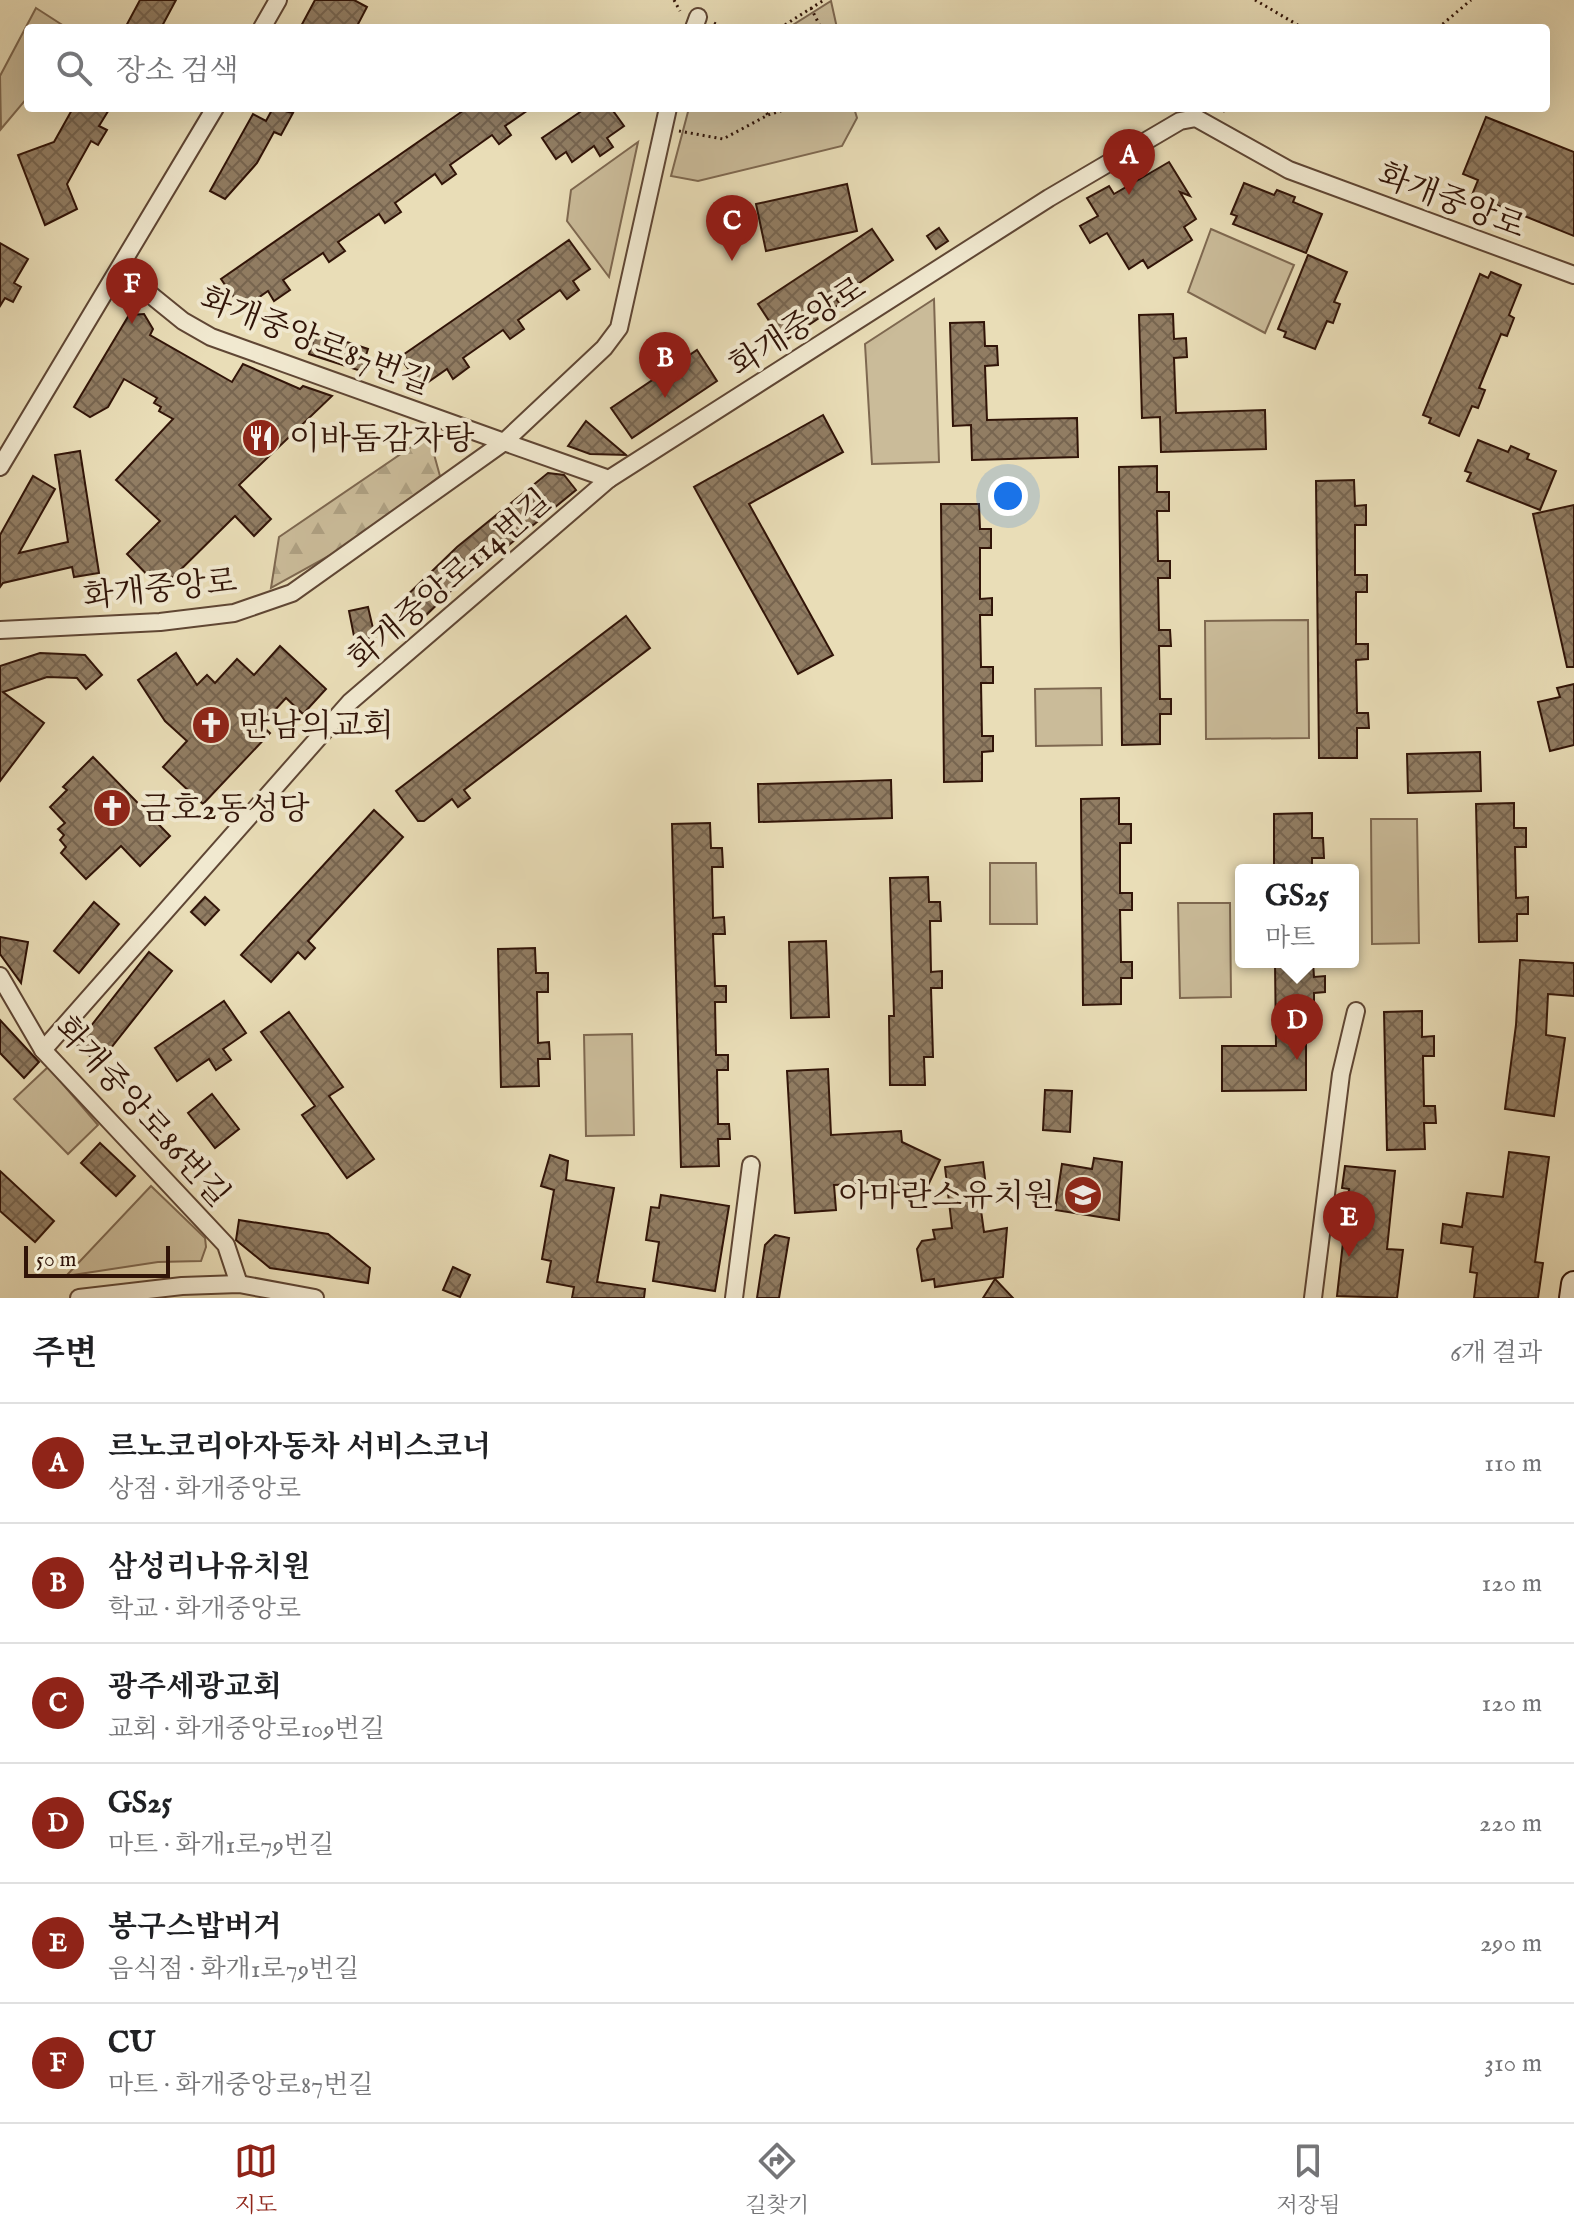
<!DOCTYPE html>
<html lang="ko">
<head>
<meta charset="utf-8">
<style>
	:root { --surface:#fff; --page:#f2f2f2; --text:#202124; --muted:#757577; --line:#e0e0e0; --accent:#8f2418 }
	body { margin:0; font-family:"IM FELL English","Noto Serif KR",serif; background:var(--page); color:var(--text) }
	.scale { position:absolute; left:24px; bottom:20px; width:146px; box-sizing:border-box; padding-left:8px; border:4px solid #311408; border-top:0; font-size:22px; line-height:28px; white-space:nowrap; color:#311408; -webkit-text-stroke:6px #f1e9d0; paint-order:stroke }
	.you { position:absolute; left:1008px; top:496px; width:28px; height:28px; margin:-20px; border:6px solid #fff; border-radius:50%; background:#1a73e8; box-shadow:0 0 0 12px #1a73e833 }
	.badge { display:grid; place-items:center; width:52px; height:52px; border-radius:50%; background:var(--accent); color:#fff; font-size:26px; font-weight:700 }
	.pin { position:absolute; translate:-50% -66px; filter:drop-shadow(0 2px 4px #0008) }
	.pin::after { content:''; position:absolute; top:42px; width:28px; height:24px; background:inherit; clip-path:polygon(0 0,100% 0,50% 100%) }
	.popup { position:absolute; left:1235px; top:864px; width:124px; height:104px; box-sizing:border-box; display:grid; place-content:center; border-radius:8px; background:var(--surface); filter:drop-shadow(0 2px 6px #0005); font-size:26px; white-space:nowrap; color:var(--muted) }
	.popup b { font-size:30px; color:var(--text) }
	.popup::after { content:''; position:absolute; left:50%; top:100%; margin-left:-16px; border:16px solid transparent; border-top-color:var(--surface) }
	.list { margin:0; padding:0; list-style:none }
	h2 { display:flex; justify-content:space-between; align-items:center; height:104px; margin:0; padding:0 32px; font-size:34px }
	h2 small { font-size:26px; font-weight:400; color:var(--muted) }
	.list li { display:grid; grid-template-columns:52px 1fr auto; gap:24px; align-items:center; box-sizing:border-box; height:120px; padding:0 32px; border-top:2px solid var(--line) }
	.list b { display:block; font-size:30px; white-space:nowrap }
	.list p { margin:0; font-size:26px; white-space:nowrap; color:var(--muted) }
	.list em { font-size:26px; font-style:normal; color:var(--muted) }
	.icon { flex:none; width:44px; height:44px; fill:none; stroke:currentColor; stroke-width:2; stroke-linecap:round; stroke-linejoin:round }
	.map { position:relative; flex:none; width:1574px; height:1298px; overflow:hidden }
	.search { position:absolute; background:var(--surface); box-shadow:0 8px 32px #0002; left:24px; right:24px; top:24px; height:88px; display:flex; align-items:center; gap:20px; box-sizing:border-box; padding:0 28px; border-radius:8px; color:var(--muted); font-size:30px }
	.sheet { height:824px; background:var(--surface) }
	nav { display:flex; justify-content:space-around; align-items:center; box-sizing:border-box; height:112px; border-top:2px solid var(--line); background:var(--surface); font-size:22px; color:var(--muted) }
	nav a { display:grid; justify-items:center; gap:4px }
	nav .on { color:var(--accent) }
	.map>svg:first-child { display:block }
	.forest { fill:url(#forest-firs); stroke:#7e6850; stroke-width:2 }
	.park { fill:#cabb99; stroke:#7e6850; stroke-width:2 }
	.building { fill:url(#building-cross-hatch); stroke:#311408; stroke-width:2 }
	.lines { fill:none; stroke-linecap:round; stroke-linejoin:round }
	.minor-casing { stroke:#5f4634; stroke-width:20 }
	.secondary-casing { stroke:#311408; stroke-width:28 }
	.path { stroke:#311408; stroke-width:3; stroke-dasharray:2 4; stroke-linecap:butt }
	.minor { stroke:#f1e9d0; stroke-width:16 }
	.secondary { stroke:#f1e9d0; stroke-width:24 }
	.labels { text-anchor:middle; stroke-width:8; stroke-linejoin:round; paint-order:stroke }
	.street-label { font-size:32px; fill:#311408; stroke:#f1e9d0 }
	.poi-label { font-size:32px; fill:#311408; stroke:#f1e9d0; text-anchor:start }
</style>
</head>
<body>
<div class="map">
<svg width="1574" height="1298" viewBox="0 0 1574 1298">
	<defs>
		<pattern id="forest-firs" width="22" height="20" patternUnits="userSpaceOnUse" patternTransform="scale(2)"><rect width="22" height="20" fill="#cabb99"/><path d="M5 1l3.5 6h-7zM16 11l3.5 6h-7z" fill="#aea082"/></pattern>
		<pattern id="building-cross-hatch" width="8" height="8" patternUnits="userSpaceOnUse" patternTransform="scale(2)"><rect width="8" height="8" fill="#917d63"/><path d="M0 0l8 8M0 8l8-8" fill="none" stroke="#776550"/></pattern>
	</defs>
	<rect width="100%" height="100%" fill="#e9ddb7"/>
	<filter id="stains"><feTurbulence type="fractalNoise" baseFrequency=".0025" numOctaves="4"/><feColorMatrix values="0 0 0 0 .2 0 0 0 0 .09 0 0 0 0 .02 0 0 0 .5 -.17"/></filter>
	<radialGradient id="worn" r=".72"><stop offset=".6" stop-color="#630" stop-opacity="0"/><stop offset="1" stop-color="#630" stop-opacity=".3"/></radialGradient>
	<polygon class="forest" points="436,430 432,447 440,476 356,541 271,588 279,537"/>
	<g class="park">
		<polygon points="831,1 837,28 788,28"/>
		<polygon points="36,8 67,28 28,28 28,97 1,129 0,76"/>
		<polygon points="689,108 854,108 857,118 842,146 698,181 671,176"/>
		<polygon points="638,142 609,277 567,221 571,190"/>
		<polygon points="1211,229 1294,265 1265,333 1188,292"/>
		<polygon points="934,299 939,462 872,464 865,344"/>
		<polygon points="1308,620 1309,738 1206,739 1205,621"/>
		<polygon points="1101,688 1102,745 1036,746 1035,689"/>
		<polygon points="1371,819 1417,819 1419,943 1372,944"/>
		<polygon points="990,863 1036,863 1037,924 990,924"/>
		<polygon points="1178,903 1230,903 1231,997 1180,998"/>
		<polygon points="632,1034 634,1135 586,1136 584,1035"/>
		<polygon points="48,1067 98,1125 68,1154 14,1099"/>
		<polygon points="151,1186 205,1238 206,1247 201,1261 158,1262 66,1276"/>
	</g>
	<g class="building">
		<polygon points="140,0 176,0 161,28 125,28"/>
		<polygon points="315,0 354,0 367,7 356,28 300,28"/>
		<polygon points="73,108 110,108 99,126 107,130 98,145 91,141 67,184 77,209 45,225 18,155 54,142"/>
		<polygon points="273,108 293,113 281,135 274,132 257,163 225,199 210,191 253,114 266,121"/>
		<polygon points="467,108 531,108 505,126 511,135 499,144 492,135 450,165 456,174 442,184 435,174 395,203 401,212 385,223 379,214 338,242 345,251 329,262 323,253 283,280 290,290 274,301 268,291 242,309 221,279"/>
		<polygon points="586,108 611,108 624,126 607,138 613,147 600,156 594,146 572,162 566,152 556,159 542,138"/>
		<polygon points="1486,117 1574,152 1574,236 1472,195 1478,180 1463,174"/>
		<polygon points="1169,162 1190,196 1180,192 1196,219 1184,227 1192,240 1148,268 1143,260 1129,269 1107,233 1090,243 1080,226 1098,216 1087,198 1109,186 1114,194"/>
		<polygon points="1244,183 1274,195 1277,190 1295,197 1293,202 1322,214 1306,253 1233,224 1237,216 1231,214"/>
		<polygon points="847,184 857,231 766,251 756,204"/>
		<polygon points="939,228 948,241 936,249 927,236"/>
		<polygon points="872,229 893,260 836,299 840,304 783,342 758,304"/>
		<polygon points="569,240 590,269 573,281 579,290 567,299 560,290 518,320 524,329 510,339 503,330 463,358 469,367 453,379 447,369 421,387 400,357"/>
		<polygon points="0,243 28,259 14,283 21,287 13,302 5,298 0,306"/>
		<polygon points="1308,255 1347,272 1334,302 1340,304 1333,323 1327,321 1315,349 1284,337 1286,332 1278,329"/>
		<polygon points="1491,272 1521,285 1509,315 1514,318 1507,336 1501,334 1479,388 1485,390 1478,408 1472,406 1459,436 1429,423 1431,418 1423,415 1480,274 1488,278"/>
		<polygon points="144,314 153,329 150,335 232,382 243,364 300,389 303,386 332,396 239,485 271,519 254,536 235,516 161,589 127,554 160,521 116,480 173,419 159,411 161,407 154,403 157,398 124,379 108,407 90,417 74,407 129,315"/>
		<polygon points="1173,314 1174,339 1186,338 1187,357 1174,358 1176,413 1265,410 1266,449 1161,452 1160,417 1142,418 1139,315"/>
		<polygon points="984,322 985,346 997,346 998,365 985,366 987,420 1077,418 1078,457 972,460 971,425 953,426 950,323"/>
		<polygon points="316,332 368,349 361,371 309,354"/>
		<polygon points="697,350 717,381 632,438 611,408"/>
		<polygon points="823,415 843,452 749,504 833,655 798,674 694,487"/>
		<polygon points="586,421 626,455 590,454 568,446"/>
		<polygon points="1478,440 1508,452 1511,446 1529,454 1527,459 1556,471 1540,510 1467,481 1471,473 1465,471"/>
		<polygon points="80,451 99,573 74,577 72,567 3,583 0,587 0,535 33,476 55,489 19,553 68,542 55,455"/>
		<polygon points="1157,466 1157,492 1169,492 1169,511 1157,511 1158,561 1170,561 1170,578 1158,578 1159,630 1170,630 1171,646 1159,646 1160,699 1171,699 1171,714 1160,714 1160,744 1122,745 1119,467"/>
		<polygon points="548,473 564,475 576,490 498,554 494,549 417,624 397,605 457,547"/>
		<polygon points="1354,480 1355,506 1366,505 1366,525 1355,525 1355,575 1367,575 1367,592 1356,592 1356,644 1368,644 1368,659 1356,660 1357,713 1368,713 1369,728 1357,728 1357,758 1319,758 1316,481"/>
		<polygon points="941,504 979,504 980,529 991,529 991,548 980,548 980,599 992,598 992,615 980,615 981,667 993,667 993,683 981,683 982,736 993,736 993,751 982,752 982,781 944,782"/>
		<polygon points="1574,505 1574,667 1567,667 1533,514"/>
		<polygon points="368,607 375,637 355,641 349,611"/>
		<polygon points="626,616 650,648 464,790 470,798 458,807 452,799 424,821 418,821 396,791"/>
		<polygon points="280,646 326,689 303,714 286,698 261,725 270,733 203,804 163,767 187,741 165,721 138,680 176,653 197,685 207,675 215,683 237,659 254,675"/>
		<polygon points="40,653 85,655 102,675 86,689 77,678 47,677 3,692 44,723 0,781 0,666"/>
		<polygon points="1574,684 1574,745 1550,751 1538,702 1560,697 1557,688"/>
		<polygon points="1480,752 1481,791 1408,793 1407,754"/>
		<polygon points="93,757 170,836 140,866 121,846 86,879 61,853 66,847 60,840 64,835 58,829 65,823 50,807 67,790 63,787"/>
		<polygon points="891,780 892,818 759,822 758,784"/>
		<polygon points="1119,798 1119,824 1131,824 1131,843 1120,843 1120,893 1132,893 1132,910 1120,910 1121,962 1132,962 1132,978 1121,978 1121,1004 1083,1005 1081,799"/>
		<polygon points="1514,803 1514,828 1526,828 1526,847 1515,847 1516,898 1528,897 1528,914 1517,914 1517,941 1479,942 1476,804"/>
		<polygon points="374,810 403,837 308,941 315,948 305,959 298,952 271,982 241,955"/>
		<polygon points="1312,813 1312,838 1323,838 1324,858 1312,858 1312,870 1274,870 1274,814"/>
		<polygon points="710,823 711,848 722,848 723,867 712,867 713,918 724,917 725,934 713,934 715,986 726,986 726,1002 715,1002 716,1055 728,1055 728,1070 717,1070 718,1124 729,1124 730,1139 718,1139 719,1166 681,1167 672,824"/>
		<polygon points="928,877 929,902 940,902 941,921 930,921 931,972 942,971 942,988 931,988 933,1057 924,1057 925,1085 890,1085 889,1016 894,1016 890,878"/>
		<polygon points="205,897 219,910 205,925 191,912"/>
		<polygon points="94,902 119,924 79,973 54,951"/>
		<polygon points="0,937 28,942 21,983 0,954"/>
		<polygon points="826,941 829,1017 791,1018 789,942"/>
		<polygon points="535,948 536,973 548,973 548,992 537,992 538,1043 549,1042 550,1059 538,1059 539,1086 501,1087 498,949"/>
		<polygon points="149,952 172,971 99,1063 76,1045"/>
		<polygon points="1520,960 1574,963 1574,996 1548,994 1546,1035 1565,1038 1554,1116 1505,1109 1516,1025"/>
		<polygon points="1275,962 1313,962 1314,977 1325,976 1325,992 1314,993 1314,1019 1306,1019 1306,1090 1222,1091 1222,1046 1276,1046"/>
		<polygon points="224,1001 246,1033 223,1049 231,1060 216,1070 209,1059 177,1081 155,1048"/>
		<polygon points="1422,1011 1422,1037 1434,1036 1434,1056 1423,1056 1424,1106 1435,1106 1436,1123 1424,1123 1425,1149 1387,1150 1384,1012"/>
		<polygon points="289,1012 343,1087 329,1096 374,1159 347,1178 302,1115 315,1106 261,1032"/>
		<polygon points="0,1020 39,1062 24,1078 0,1053"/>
		<polygon points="828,1069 831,1135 901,1131 902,1142 940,1160 923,1196 894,1182 834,1185 836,1210 795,1213 787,1071"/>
		<polygon points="1045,1090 1072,1091 1070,1132 1043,1130"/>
		<polygon points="212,1094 239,1129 215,1148 188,1113"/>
		<polygon points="100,1143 135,1176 116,1196 81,1163"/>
		<polygon points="1509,1152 1549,1157 1535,1262 1543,1263 1538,1298 1474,1298 1477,1273 1470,1272 1473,1247 1441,1243 1443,1224 1462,1227 1467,1193 1503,1197"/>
		<polygon points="550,1155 568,1161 566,1180 614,1188 597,1282 645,1289 644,1298 572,1298 574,1287 547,1282 551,1261 542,1259 554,1190 541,1186"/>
		<polygon points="1094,1158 1122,1162 1119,1220 1055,1210 1062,1164 1092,1169"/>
		<polygon points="983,1162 987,1195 979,1196 984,1232 1007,1228 1003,1277 935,1287 934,1279 922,1281 917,1249 922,1241 935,1239 933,1230 952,1228 945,1167"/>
		<polygon points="1345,1166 1395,1171 1387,1249 1403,1250 1397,1298 1337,1296 1349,1189 1342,1188"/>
		<polygon points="0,1171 54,1221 35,1242 0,1211"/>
		<polygon points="661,1195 729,1206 715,1291 653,1281 659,1242 646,1240 651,1207 659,1208"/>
		<polygon points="239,1220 328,1234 370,1268 368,1283 270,1268 236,1240"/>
		<polygon points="775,1235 789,1238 779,1298 757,1298 765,1245"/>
		<polygon points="453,1267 470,1275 460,1297 443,1290"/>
		<polygon points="995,1279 1013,1298 983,1298"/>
	</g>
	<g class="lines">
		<defs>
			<g id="minor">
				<polyline points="262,28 278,0"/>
				<polyline points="694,28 698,17"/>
				<polyline points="120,270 183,321 211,337 504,442 604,348 619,328 668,108"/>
				<polyline points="0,467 215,108"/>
				<polyline points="0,630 160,622 234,613 292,593 504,442 609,479 1049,198 1180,121 1196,118 1289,170 1574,275"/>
				<polyline points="0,976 43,1050 226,1245 239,1284"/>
				<polyline points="43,1050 350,702 609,479"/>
				<polyline points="79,1298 182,1286 239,1284 315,1298"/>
				<polyline points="734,1298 751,1165"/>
				<polyline points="1313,1298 1341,1074 1356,1011"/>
			</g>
			<polyline id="secondary" points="1572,1298 1574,1284"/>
		</defs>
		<use href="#minor" class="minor-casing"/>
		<use href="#secondary" class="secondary-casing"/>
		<g class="path">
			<polyline points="674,0 680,11"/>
			<polyline points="1255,0 1303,28"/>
			<polyline points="811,8 821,28"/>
			<polyline points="714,23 725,28"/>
			<polyline points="780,28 824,0"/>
			<polyline points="1438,28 1471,0"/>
			<polyline points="763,108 768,115"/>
			<polyline points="1223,111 1235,108"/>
			<polyline points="679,131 723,139 768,115 790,108"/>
		</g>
		<use href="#minor" class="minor"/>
		<use href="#secondary" class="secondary"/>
	</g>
	<defs>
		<symbol id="restaurant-disc" viewBox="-11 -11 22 22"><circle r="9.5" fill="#8f2418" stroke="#f1e9d0"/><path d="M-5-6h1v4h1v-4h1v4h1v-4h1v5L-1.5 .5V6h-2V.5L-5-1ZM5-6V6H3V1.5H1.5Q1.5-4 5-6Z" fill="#fff"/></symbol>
		<symbol id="church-disc" viewBox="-11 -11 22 22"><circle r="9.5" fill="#8f2418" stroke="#f1e9d0"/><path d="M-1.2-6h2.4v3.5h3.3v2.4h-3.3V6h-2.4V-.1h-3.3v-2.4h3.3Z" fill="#fff"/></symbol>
		<symbol id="school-disc" viewBox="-11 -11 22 22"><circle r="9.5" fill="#8f2418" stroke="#f1e9d0"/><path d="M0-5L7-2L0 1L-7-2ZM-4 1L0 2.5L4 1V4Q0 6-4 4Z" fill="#fff"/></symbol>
	</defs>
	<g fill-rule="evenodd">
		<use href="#restaurant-disc" x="239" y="416" width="44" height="44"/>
		<use href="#church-disc" x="189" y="703" width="44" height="44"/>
		<use href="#church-disc" x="90" y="786" width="44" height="44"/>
		<use href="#school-disc" x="1061" y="1173" width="44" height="44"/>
	</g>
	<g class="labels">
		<g class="street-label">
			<text transform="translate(1452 200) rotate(21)" y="11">화개중앙로</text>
			<text transform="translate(797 326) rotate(-33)" y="11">화개중앙로</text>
			<text transform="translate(316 340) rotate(21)" y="11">화개중앙로87번길</text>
			<text transform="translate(449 579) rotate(-41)" y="11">화개중앙로114번길</text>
			<text transform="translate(160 588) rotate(-6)" y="11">화개중앙로</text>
			<text transform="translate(143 1111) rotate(48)" y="11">화개중앙로86번길</text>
		</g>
		<g class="poi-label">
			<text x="289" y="449">이바돔감자탕</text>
			<text x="239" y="736">만남의교회</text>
			<text x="140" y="819">금호2동성당</text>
			<text x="1055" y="1206" text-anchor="end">아마란스유치원</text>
		</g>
	</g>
	<rect width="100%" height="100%" filter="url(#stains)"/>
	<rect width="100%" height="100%" fill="url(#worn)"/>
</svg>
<div class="scale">50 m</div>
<div class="you"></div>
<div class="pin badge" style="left:1129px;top:195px">A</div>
<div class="pin badge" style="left:665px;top:398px">B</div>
<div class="pin badge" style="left:732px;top:261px">C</div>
<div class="pin badge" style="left:1297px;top:1060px">D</div>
<div class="popup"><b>GS25</b>마트</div>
<div class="pin badge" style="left:1349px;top:1257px">E</div>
<div class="pin badge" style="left:132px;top:324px">F</div>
<div class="search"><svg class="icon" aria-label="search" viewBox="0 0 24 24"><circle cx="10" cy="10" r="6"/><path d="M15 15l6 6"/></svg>장소 검색</div>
</div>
<section class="sheet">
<h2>주변<small>6개 결과</small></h2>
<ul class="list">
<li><span class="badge">A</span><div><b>르노코리아자동차 서비스코너</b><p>상점 · 화개중앙로</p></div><em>110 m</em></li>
<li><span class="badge">B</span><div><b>삼성리나유치원</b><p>학교 · 화개중앙로</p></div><em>120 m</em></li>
<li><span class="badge">C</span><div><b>광주세광교회</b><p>교회 · 화개중앙로109번길</p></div><em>120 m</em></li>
<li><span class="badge">D</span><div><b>GS25</b><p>마트 · 화개1로79번길</p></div><em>220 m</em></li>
<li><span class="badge">E</span><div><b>봉구스밥버거</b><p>음식점 · 화개1로79번길</p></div><em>290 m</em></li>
<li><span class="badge">F</span><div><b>CU</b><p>마트 · 화개중앙로87번길</p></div><em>310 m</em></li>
</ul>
</section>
<nav>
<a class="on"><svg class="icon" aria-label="map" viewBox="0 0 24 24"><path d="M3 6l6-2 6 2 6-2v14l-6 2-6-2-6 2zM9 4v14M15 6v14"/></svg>지도</a>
<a><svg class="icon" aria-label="directions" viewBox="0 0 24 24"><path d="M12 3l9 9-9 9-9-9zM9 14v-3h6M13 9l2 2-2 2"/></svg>길찾기</a>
<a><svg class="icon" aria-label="saved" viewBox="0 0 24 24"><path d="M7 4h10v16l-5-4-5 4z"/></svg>저장됨</a>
</nav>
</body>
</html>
